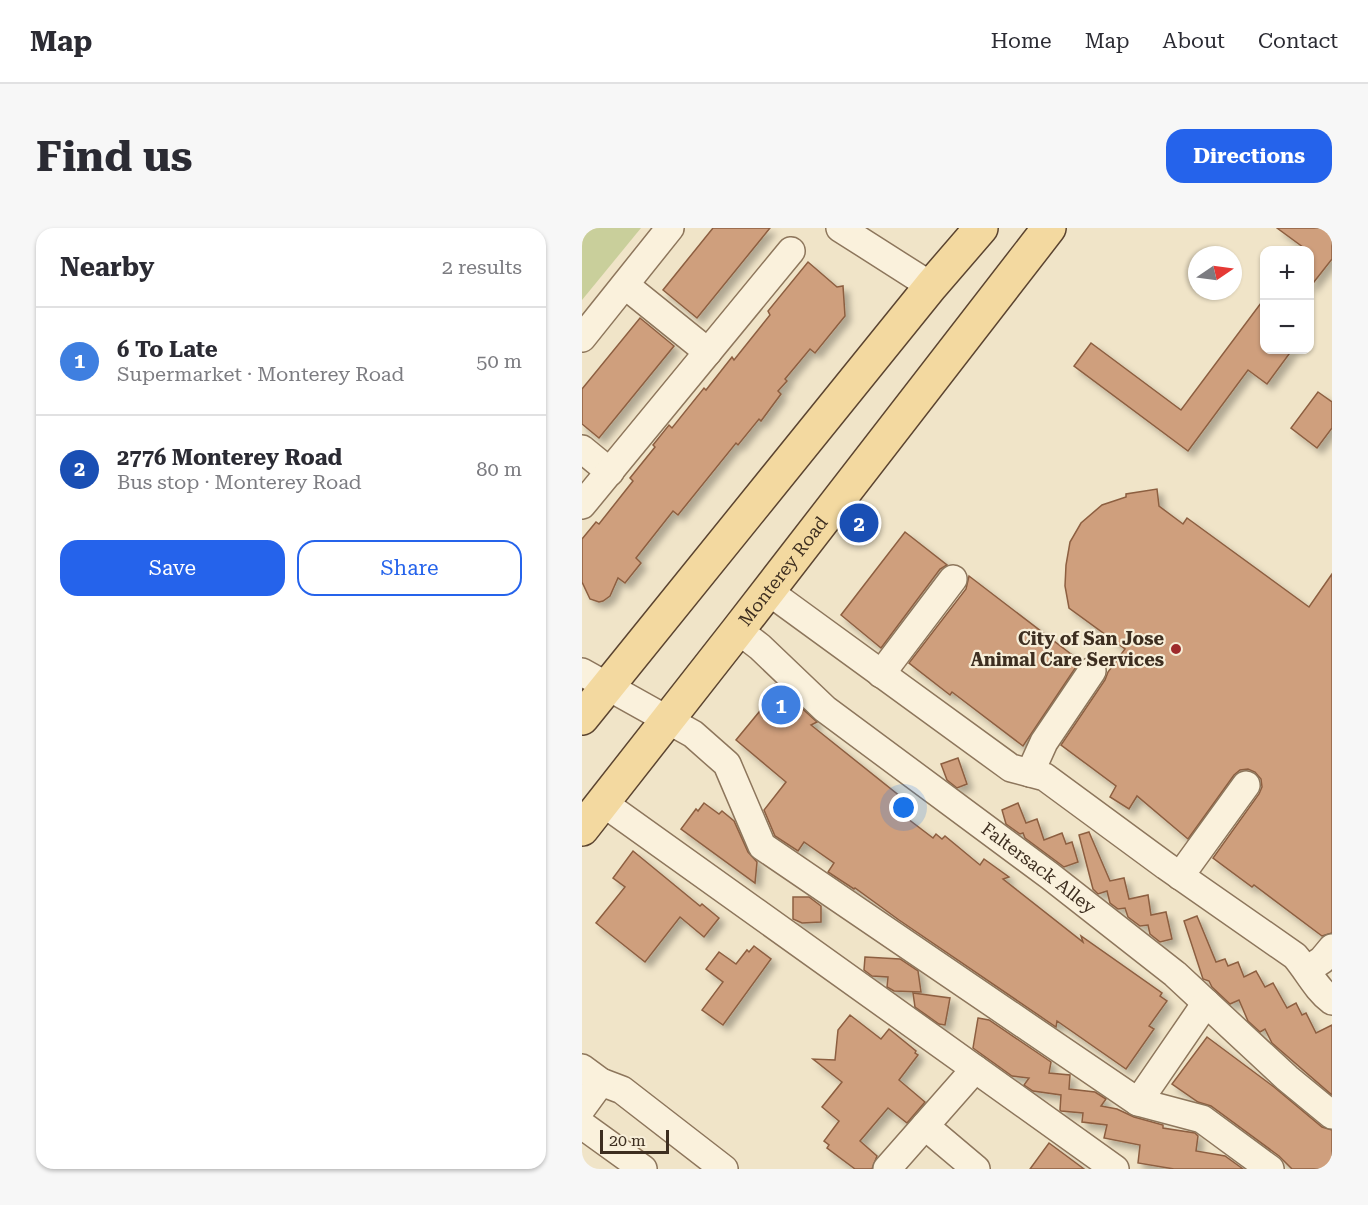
<!DOCTYPE html>
<html lang="en">
<head>
<meta charset="utf-8">
<style>
	:root { --surface:#fff; --page:#f7f7f7; --text:#2b2b33; --muted:#7c7c81; --line:#e1e1e2; --accent:#2563eb }
	body { margin:0; font-family:"Roboto Serif",serif; background:var(--page); color:var(--text) }
	.controls { position:absolute; right:18px; top:18px; display:grid; overflow:hidden; border-radius:12px; box-shadow:0 2px 4px #0004 }
	.controls button { width:54px; height:54px; display:grid; place-items:center; padding:0; border:0; border-bottom:2px solid var(--line); background:var(--surface); color:var(--text); font:30px sans-serif }
	.compass { position:absolute; left:606px; top:18px; width:54px; height:54px; border-radius:50%; background:var(--surface); box-shadow:0 2px 4px #0004; rotate:77deg }
	.scale { position:absolute; left:18px; bottom:15px; width:69px; box-sizing:border-box; padding-left:6px; border:3px solid #3d2e20; border-top:0; font-size:16px; line-height:21px; white-space:nowrap; color:#3d2e20; -webkit-text-stroke:4px #f7eed8; paint-order:stroke }
	.you { position:absolute; left:322px; top:580px; width:21px; height:21px; margin:-15px; border:4px solid #fff; border-radius:50%; background:#1a73e8; box-shadow:0 0 0 9px #1a73e833 }
	.badge { display:grid; place-items:center; width:39px; height:39px; border-radius:50%; background:var(--accent); color:#fff; font-size:20px; font-weight:700 }
	.pin { position:absolute; translate:-50% -50%; border:3px solid #fff; box-shadow:0 2px 6px #0006 }
	.list { margin:0; padding:0; list-style:none }
	h2 { display:flex; justify-content:space-between; align-items:center; height:78px; margin:0; padding:0 24px; font-size:26px }
	h2 small { font-size:20px; font-weight:400; color:var(--muted) }
	.list li { display:grid; grid-template-columns:39px 1fr auto; gap:18px; align-items:center; box-sizing:border-box; height:108px; padding:0 24px; border-top:2px solid var(--line) }
	.list b { display:block; font-size:22px; white-space:nowrap }
	.list p { margin:0; font-size:20px; white-space:nowrap; color:var(--muted) }
	.list em { font-size:20px; font-style:normal; color:var(--muted) }
	.actions { display:flex; gap:12px; padding:18px 24px }
	.actions a { flex:1; padding:14px 0; border:2px solid var(--accent); border-radius:18px; text-align:center; font-size:21px; color:var(--accent) }
	.actions .main { background:var(--accent); color:#fff }
	.map { position:relative; flex:none; width:750px; height:941px; overflow:hidden; border-radius:18px }
	header { display:flex; align-items:center; gap:36px; box-sizing:border-box; height:84px; padding:0 30px; background:var(--surface); border-bottom:2px solid var(--line) }
	header strong { font-size:28px }
	nav { display:flex; gap:33px; margin-inline-start:auto; font-size:21px }
	.intro { display:flex; align-items:center; justify-content:space-between; box-sizing:border-box; height:144px; padding:0 36px }
	h1 { margin:0; font-size:42px }
	.button { padding:15px 27px; border-radius:18px; background:var(--accent); color:#fff; font-size:21px; font-weight:700 }
	main { display:flex; gap:36px; padding:0 36px }
	aside { flex:1; background:var(--surface); border-radius:18px; box-shadow:0 2px 4px #0004 }
	.map>svg:first-child { display:block }
	.green { fill:#c9cf9b }
	.building { fill:#cf9f7d; stroke:#8d5f41; stroke-width:1.5; filter:url(#shadow) }
	.lines { fill:none; stroke-linecap:round; stroke-linejoin:round }
	.minor-casing { stroke:#8d765c; stroke-width:30 }
	.major-casing { stroke:#5b4430; stroke-width:36 }
	.minor { stroke:#faf1dc; stroke-width:27 }
	.major { stroke:#f3d9a0; stroke-width:33 }
	.poi-dot { fill:#9e2a2b; stroke:#f7eed8; stroke-width:2 }
	.labels { text-anchor:middle; stroke-width:4.5; stroke-linejoin:round; paint-order:stroke }
	.street-label { font-size:18px; fill:#3d2e20; stroke:#f7eed8 }
	.poi-label { font-size:18px; font-weight:bold; fill:#3d2e20; stroke:#f7eed8; text-anchor:end }
</style>
</head>
<body>
<header>
<strong>Map</strong>
<nav><a>Home</a><a>Map</a><a>About</a><a>Contact</a></nav>
</header>
<div class="intro"><h1>Find us</h1><a class="button">Directions</a></div>
<main>
<aside>
<h2>Nearby<small>2 results</small></h2>
<ul class="list">
<li><span class="badge" style="background:#3f7fe0">1</span><div><b>6 To Late</b><p>Supermarket · Monterey Road</p></div><em>50 m</em></li>
<li><span class="badge" style="background:#1a4fb4">2</span><div><b>2776 Monterey Road</b><p>Bus stop · Monterey Road</p></div><em>80 m</em></li>
</ul>
<div class="actions"><a class="main">Save</a><a>Share</a></div>
</aside>
<div class="map">
<svg width="750" height="941" viewBox="0 0 750 941">
	<defs>
		<filter id="shadow"><feDropShadow dx="5.5" dy="5.5" stdDeviation="3" flood-color="#0004"/></filter>
	</defs>
	<rect width="100%" height="100%" fill="#f0e4c8"/>
	<polygon class="green" points="0,0 59,0 0,72"/>
	<g class="building">
		<polygon points="131,0 188,0 115,90 81,62"/>
		<polygon points="695,0 744,0 750,5 750,31 728,59 728,22 725,22"/>
		<polygon points="226,34 255,59 261,58 263,88 233,125 228,121 203,151 205,153 196,163 199,166 179,193 177,191 156,217 154,215 96,287 91,283 54,330 59,335 43,355 36,350 28,368 21,373 17,374 8,371 0,354 0,311 14,294 17,296 51,253 48,250 73,219 71,217 87,197 90,200 122,160 124,162 150,129 152,132 188,87 186,83"/>
		<polygon points="682,71 682,122 710,122 685,156 666,142 606,223 492,138 509,115 599,182"/>
		<polygon points="58,90 92,118 17,210 0,196 0,161"/>
		<polygon points="736,164 750,174 750,200 735,220 709,200"/>
		<polygon points="575,261 577,278 601,296 605,290 727,379 750,346 750,705 740,708 672,657 670,659 631,630 677,566 680,559 679,551 673,544 666,541 658,542 652,547 606,611 555,568 547,581 528,569 534,558 479,517 523,452 526,444 543,421 487,380 483,358 484,337 488,314 499,295 520,277 544,269 544,266"/>
		<polygon points="323,304 365,337 358,341 299,420 259,387"/>
		<polygon points="387,348 498,433 441,518 370,464 368,467 327,435 384,361"/>
		<polygon points="193,456 235,494 229,497 324,573 317,584 351,610 354,606 360,611 363,608 398,637 402,631 427,649 421,651 501,714 499,708 580,765 578,768 585,773 567,798 572,801 544,841 475,793 474,799 317,692 273,660 272,661 246,644 252,635 222,614 216,623 193,608 182,582 204,554 154,512 182,478 178,474"/>
		<polygon points="376,530 385,556 375,560 365,552 359,536"/>
		<polygon points="122,575 137,586 140,583 152,593 166,624 175,634 173,655 99,601 114,581 116,583"/>
		<polygon points="436,575 444,595 455,591 462,612 480,605 484,616 490,614 496,634 482,639 443,610 441,605 438,606 424,596 420,582"/>
		<polygon points="507,604 528,653 542,650 547,671 566,667 569,687 584,684 590,711 578,714 568,706 566,697 558,698 546,689 543,680 536,681 528,675 525,663 516,666 511,661 497,607"/>
		<polygon points="51,623 118,678 120,676 137,690 122,709 98,689 63,734 14,695 43,659 31,650"/>
		<polygon points="211,669 227,669 239,678 239,694 220,695 211,691"/>
		<polygon points="615,688 634,734 643,731 646,738 656,734 662,749 674,743 683,759 691,755 705,780 714,775 720,787 724,785 734,805 750,797 750,867 690,815 683,801 678,804 666,793 657,772 648,776 630,759 627,753 621,751 602,693"/>
		<polygon points="172,718 189,731 141,797 120,782 141,754 124,741 137,724 154,736 165,722 167,724"/>
		<polygon points="283,729 318,731 336,743 339,764 312,763 305,759 306,749 290,748 282,742"/>
		<polygon points="331,765 368,770 363,797 357,796 333,779"/>
		<polygon points="268,787 299,811 307,801 334,823 333,825 336,827 317,852 343,874 325,895 306,880 278,913 295,928 290,941 273,941 245,920 247,917 242,913 257,893 240,879 260,854 231,831 253,832 256,802"/>
		<polygon points="396,790 407,792 469,834 467,845 488,847 487,861 513,864 524,871 519,878 535,881 552,889 581,897 581,900 613,905 616,908 614,923 643,928 661,941 592,941 556,935 558,917 522,910 525,897 500,894 501,885 479,883 478,882 479,867 451,863 442,857 447,850 430,848 391,820"/>
		<polygon points="625,809 692,859 740,899 750,902 750,941 710,941 697,928 629,878 616,874 590,856"/>
		<polygon points="467,915 502,941 448,941"/>
	</g>
	<g class="lines">
		<defs>
			<g id="minor">
				<polyline points="258,0 349,58"/>
				<polyline points="43,57 126,124"/>
				<polyline points="0,110 88,0"/>
				<polyline points="0,221 28,244"/>
				<polyline points="0,277 209,23"/>
				<path d="M186,363L429,540L463,549L584,638L713,728C726,743 734,761 750,773"/>
				<path id="s1" d="M156,402L178,419L243,481L468,648L593,746L705,850L750,887"/>
				<polyline points="0,444 111,506 145,536 180,618 556,874 624,775"/>
				<polyline points="299,446 371,351"/>
				<polyline points="448,545 462,514 510,443"/>
				<polyline points="20,574 533,941"/>
				<polyline points="598,648 664,557"/>
				<polyline points="725,742 740,732 750,720"/>
				<polyline points="0,840 19,854 40,862 142,941"/>
				<polyline points="556,874 620,891 688,941"/>
				<polyline points="0,880 19,854"/>
				<polyline points="0,897 61,941"/>
				<polyline points="343,898 394,941"/>
				<polyline points="305,941 393,841"/>
			</g>
			<g id="major">
				<polyline points="0,490 349,58 399,0"/>
				<path id="s2" d="M0,601L156,402L467,0"/>
			</g>
		</defs>
		<use href="#minor" class="minor-casing"/>
		<use href="#major" class="major-casing"/>
		<use href="#minor" class="minor"/>
		<use href="#major" class="major"/>
	</g>
	<circle class="poi-dot" cx="594" cy="421" r="6"/>
	<g class="labels">
		<g class="street-label">
			<text dy="6" stroke="none"><textPath href="#s2" startOffset="327">Monterey Road</textPath></text>
			<text dy="6" stroke="none"><textPath href="#s1" startOffset="384">Faltersack Alley</textPath></text>
		</g>
		<g class="poi-label">
			<text x="582" y="417">City of San Jose<tspan x="582" dy="21">Animal Care Services</tspan></text>
		</g>
	</g>
</svg>
<div class="controls">
<button>+</button>
<button>−</button>
</div>
<svg class="compass" viewBox="-18 -18 36 36"><path d="M0-13l5 13h-10z" fill="#e53935"/><path d="M0 13l5-13h-10z" fill="#7c7c81"/></svg>
<div class="scale">20 m</div>
<div class="you"></div>
<div class="pin badge" style="left:199px;top:477px;background:#3f7fe0">1</div>
<div class="pin badge" style="left:277px;top:295px;background:#1a4fb4">2</div>
</div>
</main>
</body>
</html>
